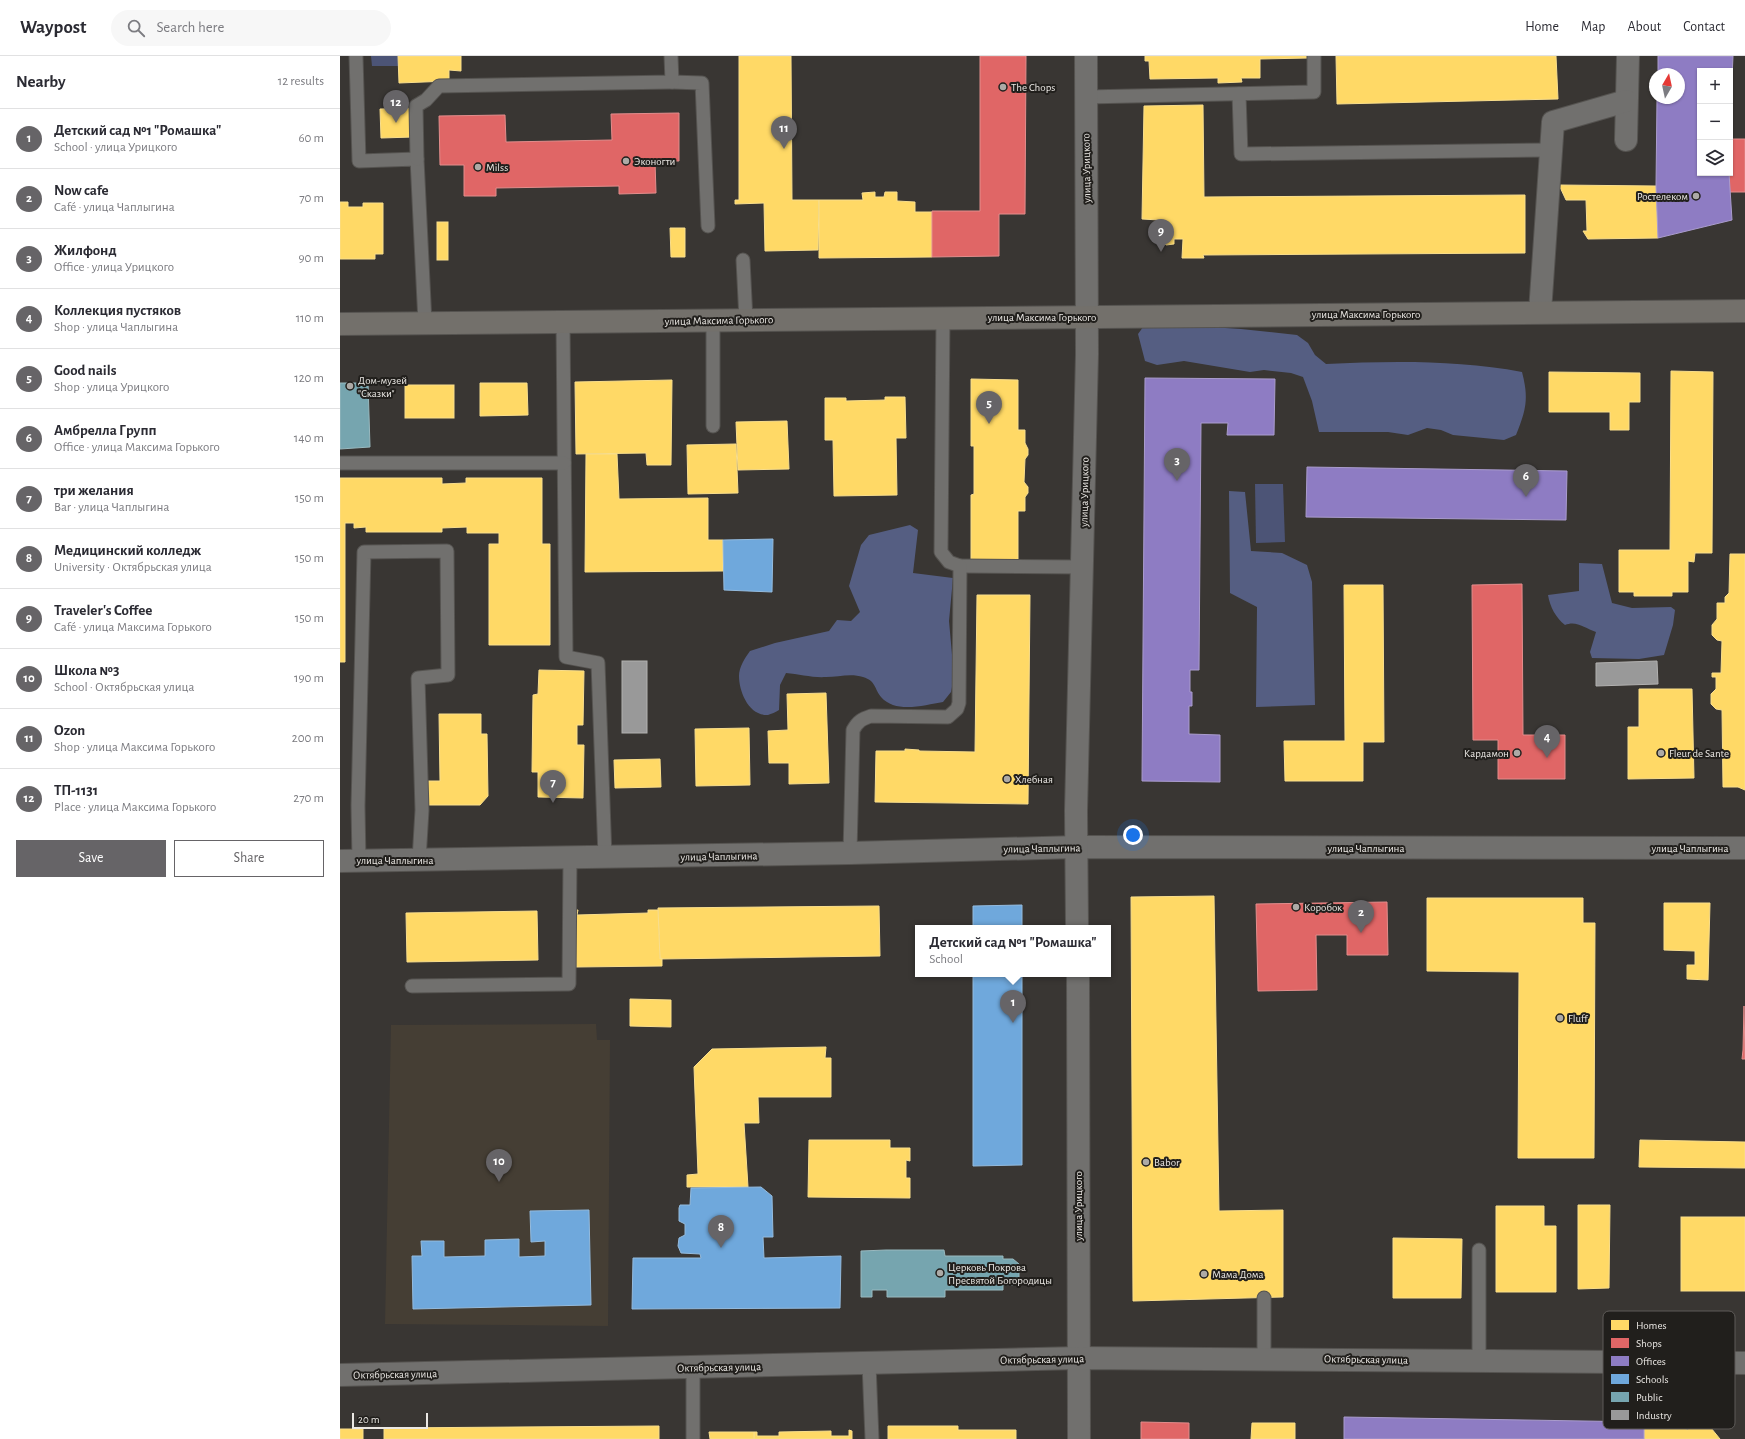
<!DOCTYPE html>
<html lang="en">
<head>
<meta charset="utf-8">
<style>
	:root { --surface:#fff; --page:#f7f7f7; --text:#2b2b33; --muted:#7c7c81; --line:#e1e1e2; --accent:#666467 }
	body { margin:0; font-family:"Alegreya Sans",sans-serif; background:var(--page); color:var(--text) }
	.controls { position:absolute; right:12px; top:12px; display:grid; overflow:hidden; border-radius:0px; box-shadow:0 1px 3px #0004 }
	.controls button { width:36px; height:36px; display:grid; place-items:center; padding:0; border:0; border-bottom:1px solid var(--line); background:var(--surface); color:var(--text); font:20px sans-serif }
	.compass { position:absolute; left:1309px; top:12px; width:36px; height:36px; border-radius:50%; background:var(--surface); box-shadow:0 1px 3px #0004; rotate:9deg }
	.scale { position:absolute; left:12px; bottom:10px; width:76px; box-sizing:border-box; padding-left:4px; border:2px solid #ebe8e4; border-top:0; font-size:11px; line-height:14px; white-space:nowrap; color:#ebe8e4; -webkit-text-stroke:3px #211f1c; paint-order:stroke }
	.you { position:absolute; left:793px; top:779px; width:14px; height:14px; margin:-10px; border:3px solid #fff; border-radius:50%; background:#1a73e8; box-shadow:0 0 0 6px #1a73e833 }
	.badge { display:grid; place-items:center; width:26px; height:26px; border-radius:50%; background:var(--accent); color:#fff; font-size:13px; font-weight:700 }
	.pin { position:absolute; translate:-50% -33px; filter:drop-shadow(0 1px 2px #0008) }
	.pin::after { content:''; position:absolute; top:21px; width:14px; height:12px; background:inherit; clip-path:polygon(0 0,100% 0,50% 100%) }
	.popup { position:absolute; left:575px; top:869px; width:196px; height:52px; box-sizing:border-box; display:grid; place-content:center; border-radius:0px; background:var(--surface); filter:drop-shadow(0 1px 3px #0005); font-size:13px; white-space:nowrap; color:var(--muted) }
	.popup b { font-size:15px; color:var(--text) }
	.popup::after { content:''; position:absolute; left:50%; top:100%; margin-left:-8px; border:8px solid transparent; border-top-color:var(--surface) }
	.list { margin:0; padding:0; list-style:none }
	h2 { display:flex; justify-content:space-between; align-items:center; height:52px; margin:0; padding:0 16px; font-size:17px }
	h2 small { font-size:13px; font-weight:400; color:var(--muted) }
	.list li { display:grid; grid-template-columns:26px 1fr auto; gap:12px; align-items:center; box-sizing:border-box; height:60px; padding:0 16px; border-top:1px solid var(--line) }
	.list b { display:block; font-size:15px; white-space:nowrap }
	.list p { margin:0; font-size:13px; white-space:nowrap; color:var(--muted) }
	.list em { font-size:13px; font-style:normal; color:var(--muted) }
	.actions { display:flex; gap:8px; padding:12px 16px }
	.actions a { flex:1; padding:9px 0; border:1px solid var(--accent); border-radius:0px; text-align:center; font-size:14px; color:var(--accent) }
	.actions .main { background:var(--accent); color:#fff }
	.icon { flex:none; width:22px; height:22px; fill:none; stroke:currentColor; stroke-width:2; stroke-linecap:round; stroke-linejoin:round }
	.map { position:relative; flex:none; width:1405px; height:1383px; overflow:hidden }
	header { display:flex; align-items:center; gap:24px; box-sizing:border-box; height:56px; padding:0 20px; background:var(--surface); border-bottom:1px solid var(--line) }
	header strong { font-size:19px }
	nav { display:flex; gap:22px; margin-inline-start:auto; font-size:14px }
	.search { width:280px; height:36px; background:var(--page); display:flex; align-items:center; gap:10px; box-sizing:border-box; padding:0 14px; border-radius:22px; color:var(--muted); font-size:15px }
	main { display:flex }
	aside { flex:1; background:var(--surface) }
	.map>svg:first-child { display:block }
	.built { fill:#453e34 }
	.green { fill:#4c5476 }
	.forest { fill:#555e82 }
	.homes { fill:#ffd966; stroke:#f9de8c }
	.shops { fill:#e06666; stroke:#e38d8c }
	.offices { fill:#8e7cc3; stroke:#aa9ccd }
	.schools { fill:#6fa8dc; stroke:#94bbde }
	.public { fill:#76a5af; stroke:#99b9bf }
	.industry { fill:#999; stroke:#b2b1b0 }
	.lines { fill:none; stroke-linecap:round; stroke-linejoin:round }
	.lane-casing { stroke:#555350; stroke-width:15 }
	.street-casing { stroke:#555350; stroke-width:24 }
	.secondary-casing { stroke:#555350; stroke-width:24 }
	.lane { stroke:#71706e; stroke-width:13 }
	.street { stroke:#71706e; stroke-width:22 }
	.secondary { stroke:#73706b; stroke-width:22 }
	.poi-dot { fill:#adaaa6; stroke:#211f1c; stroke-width:1.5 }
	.labels { text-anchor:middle; stroke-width:4; stroke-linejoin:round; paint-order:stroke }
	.poi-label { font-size:11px; fill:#ebe8e4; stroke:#211f1c; text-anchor:start }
	.street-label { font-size:11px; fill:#ebe8e4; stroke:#211f1c }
	.key { fill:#211f1c; stroke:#5e5b58; stroke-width:1 }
	.key-label { font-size:11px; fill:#ebe8e4 }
</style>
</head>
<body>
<header>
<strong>Waypost</strong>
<div class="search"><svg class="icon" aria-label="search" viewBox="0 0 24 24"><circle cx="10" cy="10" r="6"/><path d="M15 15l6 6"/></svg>Search here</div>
<nav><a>Home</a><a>Map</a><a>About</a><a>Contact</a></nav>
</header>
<main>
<aside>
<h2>Nearby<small>12 results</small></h2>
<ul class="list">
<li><span class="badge">1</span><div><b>Детский сад №1 &quot;Ромашка&quot;</b><p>School · улица Урицкого</p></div><em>60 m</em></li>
<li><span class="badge">2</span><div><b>Now cafe</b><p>Café · улица Чаплыгина</p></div><em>70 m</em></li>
<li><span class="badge">3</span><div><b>Жилфонд</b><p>Office · улица Урицкого</p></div><em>90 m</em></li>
<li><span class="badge">4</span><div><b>Коллекция пустяков</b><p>Shop · улица Чаплыгина</p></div><em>110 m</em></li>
<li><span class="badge">5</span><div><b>Good nails</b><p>Shop · улица Урицкого</p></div><em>120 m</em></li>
<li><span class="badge">6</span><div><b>Амбрелла Групп</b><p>Office · улица Максима Горького</p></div><em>140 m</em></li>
<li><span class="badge">7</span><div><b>три желания</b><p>Bar · улица Чаплыгина</p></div><em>150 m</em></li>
<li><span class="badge">8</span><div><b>Медицинский колледж</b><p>University · Октябрьская улица</p></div><em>150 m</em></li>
<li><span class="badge">9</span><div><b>Traveler's Coffee</b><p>Café · улица Максима Горького</p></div><em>150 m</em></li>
<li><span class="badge">10</span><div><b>Школа №3</b><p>School · Октябрьская улица</p></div><em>190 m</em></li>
<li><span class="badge">11</span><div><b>Ozon</b><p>Shop · улица Максима Горького</p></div><em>200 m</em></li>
<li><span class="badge">12</span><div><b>ТП-1131</b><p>Place · улица Максима Горького</p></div><em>270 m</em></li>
</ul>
<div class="actions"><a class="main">Save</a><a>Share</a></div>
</aside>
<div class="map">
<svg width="1405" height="1383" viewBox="0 0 1405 1383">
	<rect width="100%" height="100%" fill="#393633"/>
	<polygon class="built" points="256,968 257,984 270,984 268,1270 45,1268 51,969"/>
	<g class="green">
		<polygon points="31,0 59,0 59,10 32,10"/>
		<polygon points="915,428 943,428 945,486 916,487"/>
	</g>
	<g class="forest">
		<path d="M806,267L901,273L957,279L968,287L975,299L986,308C1051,305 1118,304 1182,316C1189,343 1186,354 1176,379L1164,384L1113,379L1101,374L1087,372L1068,379L1048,376H979L972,345L963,321L951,317L924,314L910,316L844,305L817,309L805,305L798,278Z"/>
		<polygon points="889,435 905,436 911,495 942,497 967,509 972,526 975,649 916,651 917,551 890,537"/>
		<path d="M570,469L578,474L573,517L613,522L609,565L614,621L611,636L603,646C584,649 556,658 541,641C534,632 536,625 523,621C511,617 498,621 486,621C473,622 459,618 446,617L440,629L439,654C436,656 431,658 428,659C409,660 399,636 399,620C399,611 405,602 410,595L435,587L489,575L497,564L511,565L520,556L509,530L521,489L529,479Z"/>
		<path d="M1239,507L1262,508L1272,547L1292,552L1331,551L1335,554L1333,569L1324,599L1299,603L1252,602L1250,596L1256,576C1245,572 1236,564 1225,569C1216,562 1210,551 1208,539L1239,535Z"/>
	</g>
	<g class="homes">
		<polygon points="58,0 121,0 121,15 109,14 109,25 59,27"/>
		<polygon points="399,0 451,0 452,144 479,144 478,194 425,195 424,147 395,148 395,144 399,144"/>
		<polygon points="805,0 969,0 969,2 920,3 920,22 901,22 902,26 878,27 878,22 810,23 809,5 805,5"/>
		<polygon points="996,0 1216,0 1218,43 997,48"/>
		<polygon points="863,49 864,141 1185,139 1185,197 863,199 864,202 842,202 843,183 834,183 834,188 826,189 825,188 828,184 818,177 816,180 814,179 815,171 819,171 819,164 802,163 804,50"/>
		<polygon points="72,52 73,81 41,82 40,53"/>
		<polygon points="1219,129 1316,130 1318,182 1248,183 1243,175 1247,175 1246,144 1226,144"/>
		<polygon points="535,136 535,141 544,141 545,136 557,136 557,145 575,146 575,156 592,156 592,201 479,202 479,144 523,144 522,137"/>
		<polygon points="0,146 8,146 8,151 23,151 23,147 43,147 43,198 35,198 35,203 0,203"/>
		<rect x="97" y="166" width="11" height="38"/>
		<polygon points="330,172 345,172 345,201 331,201"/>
		<polygon points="1331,315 1373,316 1372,497 1355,497 1354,506 1348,505 1348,536 1332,536 1332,540 1294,540 1294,536 1279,536 1279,494 1330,494"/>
		<polygon points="1209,316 1300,317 1300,346 1289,346 1289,374 1270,374 1270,356 1209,356"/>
		<polygon points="631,323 678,324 678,374 685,374 685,387 688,393 688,399 685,403 684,426 688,431 688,437 685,441 685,455 678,455 678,505 631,505 631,439 634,438 634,390 631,390"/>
		<polygon points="332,324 331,409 307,409 306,397 236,398 235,326"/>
		<polygon points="140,327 187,327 188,359 140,360"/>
		<rect x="65" y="329" width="49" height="33"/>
		<polygon points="545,341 565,341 566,382 556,382 557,439 494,440 493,384 485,384 485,342 506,342 506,345 545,344"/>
		<polygon points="447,365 449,413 398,414 396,366"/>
		<polygon points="396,388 398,437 348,438 347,389"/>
		<polygon points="246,398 277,398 279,443 368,442 368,484 383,484 383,515 245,516"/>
		<polygon points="0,422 102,422 102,428 126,427 126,422 202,422 202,488 210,488 210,589 149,589 149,488 159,488 159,477 127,477 127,471 102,472 102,476 26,476 26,471 14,472 14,467 5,467 5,606 0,606"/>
		<polygon points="1390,498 1405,498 1405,734 1398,731 1383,731 1382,654 1376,653 1371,648 1371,638 1376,633 1376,621 1372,621 1372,617 1381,617 1382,585 1377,584 1372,579 1372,569 1377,563 1377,547 1385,547 1385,541 1389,537"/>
		<polygon points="1004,529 1043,529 1044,686 1023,686 1023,725 945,725 944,685 1005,685"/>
		<polygon points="637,539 690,539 688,748 535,746 536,695 565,695 565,693 579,694 579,695 635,696"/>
		<polygon points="199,614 244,615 243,669 237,669 237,689 244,689 243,742 198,741 198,716 192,716 193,639 198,638"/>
		<polygon points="1299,633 1352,633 1354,722 1288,723 1288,671 1299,671"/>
		<polygon points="486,637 489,727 449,728 449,707 429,707 428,675 448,674 447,638"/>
		<polygon points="99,658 141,658 141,678 147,678 148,740 140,749 87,749 87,725 100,725"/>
		<polygon points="409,672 410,729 356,730 355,673"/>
		<polygon points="320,703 321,731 275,732 274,704"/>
		<polygon points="874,840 879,1155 943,1154 943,1241 793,1245 791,841"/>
		<polygon points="1087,842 1243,842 1243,867 1255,867 1254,1102 1178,1102 1179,916 1087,915"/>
		<polygon points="1324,847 1370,847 1368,924 1347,923 1347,909 1355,909 1355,895 1324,894"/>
		<polygon points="539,850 540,900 320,903 318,852"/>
		<polygon points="234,854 238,854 237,859 308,857 308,854 318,854 320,903 322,902 322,910 236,911"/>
		<polygon points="197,855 198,904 67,906 66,857"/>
		<polygon points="290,943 331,944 331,971 290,970"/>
		<polygon points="486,991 485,1002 491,1002 491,1041 418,1041 419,1067 404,1067 408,1131 347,1131 347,1119 358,1118 354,1011 372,993"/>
		<polygon points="469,1084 550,1084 550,1092 570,1092 570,1105 566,1104 566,1122 570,1122 570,1142 468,1141"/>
		<polygon points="1300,1084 1405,1086 1405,1112 1299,1111"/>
		<polygon points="1238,1149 1270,1149 1269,1232 1238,1233"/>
		<polygon points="1156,1150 1204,1150 1204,1170 1216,1170 1216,1236 1156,1236"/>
		<rect x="1341" y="1161" width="64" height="74"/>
		<polygon points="1053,1182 1122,1183 1121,1242 1053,1242"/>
		<polygon points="1342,1365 1343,1371 1347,1374 1354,1370 1364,1370 1371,1372 1380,1383 1304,1383 1304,1366"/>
		<polygon points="912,1367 955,1367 955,1383 911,1383"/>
		<polygon points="319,1370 319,1383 44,1383 44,1372"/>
		<polygon points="548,1370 618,1370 618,1374 676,1374 676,1383 548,1383"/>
		<rect x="0" y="1373" width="23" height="10"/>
		<polygon points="509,1374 512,1375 512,1383 414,1383 414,1376 417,1376 417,1380 439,1380 439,1376 491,1375 491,1380 509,1380"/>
		<polygon points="369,1376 414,1376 414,1383 370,1383"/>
	</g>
	<g class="shops">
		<polygon points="640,0 686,0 685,158 659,158 659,200 592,201 592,155 640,155"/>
		<polygon points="339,57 339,105 315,105 316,137 279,138 279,130 156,132 156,140 124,140 124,109 100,109 99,60 165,59 166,86 272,84 271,58"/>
		<polygon points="1390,83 1405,83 1405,136 1389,136"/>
		<polygon points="1182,528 1183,679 1225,679 1225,723 1158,723 1158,684 1133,684 1132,529"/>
		<polygon points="1047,846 1048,899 1007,899 1007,879 976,879 977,934 918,935 916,848"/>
		<polygon points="1404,950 1405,1003 1402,1003 1403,994"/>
		<polygon points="801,1366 849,1367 849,1383 801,1383"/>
	</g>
	<g class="offices">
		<polygon points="1318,0 1393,0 1390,65 1390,15 1360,15 1360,117 1389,117 1392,164 1318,182 1316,130 1317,42 1339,42 1339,18 1318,18"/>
		<polygon points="805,322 935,323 934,379 887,379 888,367 861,367 859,614 850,614 850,636 852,636 852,650 849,650 849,678 880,679 880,726 802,725"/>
		<polygon points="967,411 1227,415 1226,464 966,461"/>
		<polygon points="1004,1361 1304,1366 1304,1383 1004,1383"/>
	</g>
	<g class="schools">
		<polygon points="433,483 432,536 384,534 383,484"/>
		<polygon points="682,849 682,872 633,872 633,850"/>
		<polygon points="633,918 682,918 682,1109 633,1110"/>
		<polygon points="421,1131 432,1140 433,1181 423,1181 424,1202 501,1200 500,1252 292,1253 293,1202 361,1202 360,1198 341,1197 338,1190 339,1182 345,1179 345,1168 339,1165 339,1152 340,1149 350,1149 351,1132"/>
		<polygon points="249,1154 251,1249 73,1253 72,1200 82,1200 81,1185 104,1185 104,1201 145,1200 145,1184 179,1183 179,1201 205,1200 205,1185 191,1186 190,1155"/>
	</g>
	<g class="public">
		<polygon points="0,327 28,327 30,391 0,393"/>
		<polygon points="546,1194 604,1194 605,1200 663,1200 663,1203 673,1203 679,1208 679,1225 673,1229 663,1229 663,1234 605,1234 605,1241 547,1241 547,1234 532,1234 532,1241 521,1241 521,1195"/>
	</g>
	<g class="industry">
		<rect x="282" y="605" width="25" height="72"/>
		<polygon points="1317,605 1318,628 1256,630 1256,607"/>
	</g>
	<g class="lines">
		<defs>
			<g id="lane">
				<polyline points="16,0 19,105 77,103 85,267"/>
				<polyline points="332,26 362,27 368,170"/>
				<polyline points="899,38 901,98 1212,94"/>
				<polyline points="746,41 974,36 974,0"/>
				<polyline points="77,103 76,50 86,44 99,30 332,26 331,0"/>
				<polyline points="403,204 406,264"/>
				<polyline points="373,264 373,370"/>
				<polyline points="223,265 226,601 258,607 265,801"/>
				<polyline points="0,407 224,407"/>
				<polyline points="620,510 742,511"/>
				<path d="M510,797L513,674C518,665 522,663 531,660L608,661L617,653L619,647L620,510L609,506L601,496L603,262"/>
				<polyline points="19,805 18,750 24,496 107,495 108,619 78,622 82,754 79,804"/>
				<polyline points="72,930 229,928 230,802"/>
				<polyline points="1139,1194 1139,1304"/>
				<polyline points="924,1302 924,1242"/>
				<polyline points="529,1308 532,1383"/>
				<polyline points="353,1383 353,1312"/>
			</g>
			<g id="street">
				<polyline points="1286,84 1288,0"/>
				<polyline points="1200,256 1213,66 1286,45"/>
				<polyline points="0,805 510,797 738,791 1405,792"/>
				<polyline points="737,872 736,755 747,298 746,0"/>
				<polyline points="738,918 739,1383"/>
				<polyline points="0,1319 739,1302 1405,1307"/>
			</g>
			<polyline id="secondary" points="0,268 1405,255"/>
		</defs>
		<use href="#lane" class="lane-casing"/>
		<use href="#street" class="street-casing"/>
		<use href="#secondary" class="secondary-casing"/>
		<use href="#lane" class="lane"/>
		<use href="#street" class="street"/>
		<use href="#secondary" class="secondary"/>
	</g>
	<g class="poi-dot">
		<circle cx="663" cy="31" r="4"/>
		<circle cx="286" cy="105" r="4"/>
		<circle cx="138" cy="111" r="4"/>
		<circle cx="1356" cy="140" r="4"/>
		<circle cx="10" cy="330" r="4"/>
		<circle cx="1177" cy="697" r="4"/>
		<circle cx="1321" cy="697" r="4"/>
		<circle cx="667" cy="723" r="4"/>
		<circle cx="956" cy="851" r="4"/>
		<circle cx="1220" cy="962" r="4"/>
		<circle cx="806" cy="1106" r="4"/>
		<circle cx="600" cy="1217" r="4"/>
		<circle cx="864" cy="1218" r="4"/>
	</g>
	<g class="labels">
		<g class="poi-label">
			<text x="671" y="35">The Chops</text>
			<text x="294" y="109">Эконогти</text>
			<text x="146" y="115">Milss</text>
			<text x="1348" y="144" text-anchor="end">Ростелеком</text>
			<text x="18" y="328">Дом-музей<tspan x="18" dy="13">"Сказки"</tspan></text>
			<text x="1169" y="701" text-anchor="end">Кардамон</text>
			<text x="1329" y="701">Fleur de Sante</text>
			<text x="675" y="727">Хлебная</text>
			<text x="964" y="855">Коробок</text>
			<text x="1228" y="966">Fluff</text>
			<text x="814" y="1110">Babor</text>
			<text x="608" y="1215">Церковь Покрова<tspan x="608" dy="13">Пресвятой Богородицы</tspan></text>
			<text x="872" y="1222">Мама Дома</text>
		</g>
		<g class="street-label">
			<text transform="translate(746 112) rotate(-91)" y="4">улица Урицкого</text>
			<text x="1026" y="262">улица Максима Горького</text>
			<text x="702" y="265">улица Максима Горького</text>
			<text transform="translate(379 264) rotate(-1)" y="4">улица Максима Горького</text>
			<text transform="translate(744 436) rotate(-89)" y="4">улица Урицкого</text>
			<text transform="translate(702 792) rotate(-1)" y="4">улица Чаплыгина</text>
			<text x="1026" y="796">улица Чаплыгина</text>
			<text x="1350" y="796">улица Чаплыгина</text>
			<text transform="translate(379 800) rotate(-1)" y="4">улица Чаплыгина</text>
			<text x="55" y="808">улица Чаплыгина</text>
			<text transform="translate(738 1150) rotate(-90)" y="4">улица Урицкого</text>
			<text transform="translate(702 1303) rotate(-1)" y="4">Октябрьская улица</text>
			<text transform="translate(1026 1303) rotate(1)" y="4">Октябрьская улица</text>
			<text transform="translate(379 1311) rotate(-1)" y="4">Октябрьская улица</text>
			<text transform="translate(55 1318) rotate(-1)" y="4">Октябрьская улица</text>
		</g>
	</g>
	<rect x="1263" y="1255" width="132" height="118" rx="6" class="key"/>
	<rect x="1271" y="1264" width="18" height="10" fill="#ffd966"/>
	<rect x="1271" y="1282" width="18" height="10" fill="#e06666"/>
	<rect x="1271" y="1300" width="18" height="10" fill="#8e7cc3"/>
	<rect x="1271" y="1318" width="18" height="10" fill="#6fa8dc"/>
	<rect x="1271" y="1336" width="18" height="10" fill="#76a5af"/>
	<rect x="1271" y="1354" width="18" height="10" fill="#999"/>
	<g class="key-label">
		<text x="1296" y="1273">Homes</text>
		<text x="1296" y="1291">Shops</text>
		<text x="1296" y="1309">Offices</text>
		<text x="1296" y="1327">Schools</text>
		<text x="1296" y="1345">Public</text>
		<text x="1296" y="1363">Industry</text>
	</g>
</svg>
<div class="controls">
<button>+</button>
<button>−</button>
<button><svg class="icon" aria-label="layers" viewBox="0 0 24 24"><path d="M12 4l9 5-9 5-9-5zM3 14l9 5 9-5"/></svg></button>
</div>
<svg class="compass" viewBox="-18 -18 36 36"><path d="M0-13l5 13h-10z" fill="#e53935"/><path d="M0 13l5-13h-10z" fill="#7c7c81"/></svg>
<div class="scale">20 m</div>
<div class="you"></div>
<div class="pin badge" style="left:673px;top:967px">1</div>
<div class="popup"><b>Детский сад №1 &quot;Ромашка&quot;</b>School</div>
<div class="pin badge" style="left:1021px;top:877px">2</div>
<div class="pin badge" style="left:837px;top:425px">3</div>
<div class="pin badge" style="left:1207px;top:702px">4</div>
<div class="pin badge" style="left:649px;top:368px">5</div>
<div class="pin badge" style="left:1186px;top:441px">6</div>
<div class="pin badge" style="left:213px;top:747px">7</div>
<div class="pin badge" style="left:381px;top:1192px">8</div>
<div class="pin badge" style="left:821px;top:196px">9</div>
<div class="pin badge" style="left:159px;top:1126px">10</div>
<div class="pin badge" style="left:444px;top:93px">11</div>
<div class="pin badge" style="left:56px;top:67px">12</div>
</div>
</main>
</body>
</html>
